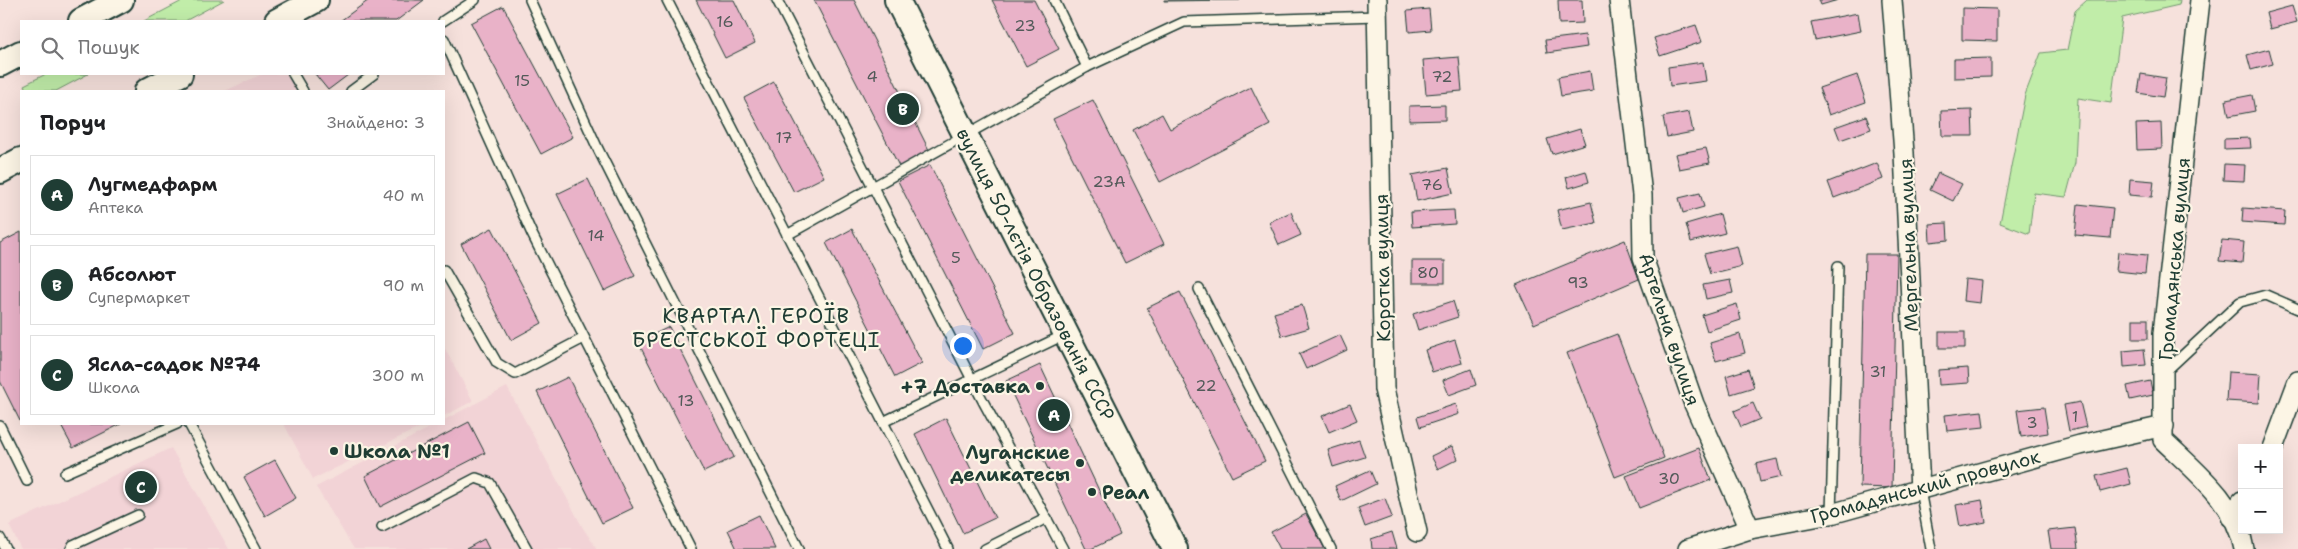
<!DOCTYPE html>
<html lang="uk">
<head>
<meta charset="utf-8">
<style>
	:root { --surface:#fff; --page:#f2f2f2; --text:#202124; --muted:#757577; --line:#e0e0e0; --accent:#1f3d34 }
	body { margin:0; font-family:"Shantell Sans",sans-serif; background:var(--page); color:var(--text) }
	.controls { position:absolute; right:15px; bottom:15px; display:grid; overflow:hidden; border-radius:0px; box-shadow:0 5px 20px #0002 }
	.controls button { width:45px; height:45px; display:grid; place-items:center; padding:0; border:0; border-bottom:1px solid var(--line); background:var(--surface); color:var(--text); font:25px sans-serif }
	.you { position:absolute; left:962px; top:345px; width:18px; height:18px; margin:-12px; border:4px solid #fff; border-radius:50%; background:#1a73e8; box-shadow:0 0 0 8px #1a73e833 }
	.badge { display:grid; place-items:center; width:32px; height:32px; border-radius:50%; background:var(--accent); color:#fff; font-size:16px; font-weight:700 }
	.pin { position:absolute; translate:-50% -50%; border:2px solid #fff; box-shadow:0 1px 5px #0006 }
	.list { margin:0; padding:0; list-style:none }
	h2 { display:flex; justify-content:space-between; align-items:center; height:65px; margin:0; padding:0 20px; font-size:21px }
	h2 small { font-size:16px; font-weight:400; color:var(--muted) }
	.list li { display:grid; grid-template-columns:32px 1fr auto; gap:15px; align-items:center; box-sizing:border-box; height:80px; margin:0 10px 10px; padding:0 10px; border:1px solid var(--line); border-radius:0px }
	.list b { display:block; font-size:19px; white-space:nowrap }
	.list p { margin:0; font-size:16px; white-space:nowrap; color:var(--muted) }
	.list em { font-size:16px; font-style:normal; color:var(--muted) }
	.icon { flex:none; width:28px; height:28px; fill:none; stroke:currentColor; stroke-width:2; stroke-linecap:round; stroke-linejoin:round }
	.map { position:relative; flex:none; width:2298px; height:549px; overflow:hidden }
	.search { position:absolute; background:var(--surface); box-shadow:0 5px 20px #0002; left:20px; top:20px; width:425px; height:55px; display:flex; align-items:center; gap:12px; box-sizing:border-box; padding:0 18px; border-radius:0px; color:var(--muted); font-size:19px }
	.panel { position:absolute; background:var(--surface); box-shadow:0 5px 20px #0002; left:20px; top:90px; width:425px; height:335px; border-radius:0px }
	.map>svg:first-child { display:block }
	.built { fill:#f2d3d6 }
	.green { fill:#c1eda9; stroke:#70956e }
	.building { fill:#e9b2c8; stroke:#1f3d34 }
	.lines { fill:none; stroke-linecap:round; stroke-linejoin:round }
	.service-casing { stroke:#1f3d34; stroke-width:12 }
	.minor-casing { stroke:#1f3d34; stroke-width:22 }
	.tertiary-casing { stroke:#1f3d34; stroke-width:28 }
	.service { stroke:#fcf5e5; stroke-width:9 }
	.minor { stroke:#fcf5e5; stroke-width:19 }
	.tertiary { stroke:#fcf5e5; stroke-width:24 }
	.poi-dot { fill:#1f3d34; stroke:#fcf5e5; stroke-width:2 }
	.labels { text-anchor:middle; stroke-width:4.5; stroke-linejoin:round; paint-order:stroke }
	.number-label { font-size:16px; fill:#525a59 }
	.street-label { font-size:19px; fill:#1f3d34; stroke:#fcf5e5 }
	.poi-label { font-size:19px; font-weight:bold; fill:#1f3d34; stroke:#fcf5e5; text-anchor:end }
	.quarter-label { font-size:21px; letter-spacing:1px; fill:#1f3d34; stroke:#fcf5e5 }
</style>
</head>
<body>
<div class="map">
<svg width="2298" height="549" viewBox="0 0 2298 549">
	<rect width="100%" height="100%" fill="#f6e1dc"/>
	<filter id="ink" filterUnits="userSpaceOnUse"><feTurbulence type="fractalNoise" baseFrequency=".02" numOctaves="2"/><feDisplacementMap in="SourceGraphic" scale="10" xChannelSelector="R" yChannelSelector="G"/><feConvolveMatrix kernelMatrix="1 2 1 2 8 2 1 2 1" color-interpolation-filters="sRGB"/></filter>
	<g filter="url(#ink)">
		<g class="built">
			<polygon points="262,74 293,74 302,91 225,91"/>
			<polygon points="444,347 473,401 444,416"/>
			<polygon points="507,387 583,528 597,549 354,549 316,487 437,424 444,424 444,420"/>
			<polygon points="284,424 427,424 313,479"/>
			<polygon points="171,448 229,549 21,549 9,525"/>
		</g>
		<g class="green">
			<polygon points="184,0 224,0 185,21 144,21"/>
			<polygon points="2087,0 2180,0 2179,5 2122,18 2111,103 2078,98 2075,163 2066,197 2034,193 2029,234 2000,223 2025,95 2041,53 2067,50 2075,11"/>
			<polygon points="46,74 88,74 56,91 27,91 24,85"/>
		</g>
		<g class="building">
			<polygon points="369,0 424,0 396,21 340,21"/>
			<polygon points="696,0 734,0 755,43 725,58"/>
			<polygon points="814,0 854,0 930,152 900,168"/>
			<polygon points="992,0 1034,0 1059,49 1026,66"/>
			<polygon points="1164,0 1240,0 1164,1"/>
			<polygon points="1558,0 1582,0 1583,23 1559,24"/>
			<polygon points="1819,0 1838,0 1821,5"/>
			<polygon points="503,6 573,137 541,154 471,23"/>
			<polygon points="2292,6 2297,22 2270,29 2266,13"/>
			<polygon points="1962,8 1997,9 1997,41 1962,40"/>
			<polygon points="1429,9 1431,30 1409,32 1407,11"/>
			<polygon points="1858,13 1861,31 1815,40 1811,22"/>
			<polygon points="1696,25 1702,42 1660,56 1654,38"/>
			<polygon points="1585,35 1587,47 1547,53 1545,40"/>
			<polygon points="2269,49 2273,64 2251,70 2247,55"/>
			<polygon points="1459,57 1462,91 1426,94 1423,60"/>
			<polygon points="1991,58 1991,77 1954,78 1954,59"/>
			<polygon points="1703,62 1706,81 1670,86 1668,67"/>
			<polygon points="1590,71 1593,91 1561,96 1558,77"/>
			<polygon points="315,74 347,74 348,75 328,90"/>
			<polygon points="2141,74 2166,78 2163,97 2138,93"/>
			<polygon points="1857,75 1866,102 1829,115 1819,88"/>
			<polygon points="774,82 824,177 794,192 744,98"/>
			<polygon points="1251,87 1270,125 1160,182 1133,130 1162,114 1170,129"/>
			<polygon points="2252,95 2255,111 2229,116 2226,100"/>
			<polygon points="1093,100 1164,244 1125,263 1053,119"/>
			<polygon points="1445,105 1445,120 1409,121 1409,106"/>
			<polygon points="1972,110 1973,136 1942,136 1941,111"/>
			<polygon points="1689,112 1693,132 1667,137 1663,117"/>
			<polygon points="1866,116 1871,129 1840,140 1835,127"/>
			<polygon points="2161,123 2162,149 2137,150 2136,124"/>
			<polygon points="1580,129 1585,144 1552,154 1547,139"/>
			<polygon points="2250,138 2251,148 2224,149 2224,139"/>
			<polygon points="1706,148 1710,163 1679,169 1675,154"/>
			<polygon points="1877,163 1883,179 1834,198 1828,182"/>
			<polygon points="2224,164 2245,165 2244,181 2223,180"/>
			<polygon points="930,165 1015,333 983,349 898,181"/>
			<polygon points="1448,168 1453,193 1417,201 1412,175"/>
			<polygon points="1586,171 1589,182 1569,188 1566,177"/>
			<polygon points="1938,173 1962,184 1953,201 1930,190"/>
			<polygon points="588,179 635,276 604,291 557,194"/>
			<polygon points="2130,179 2154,181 2152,197 2129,195"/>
			<polygon points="1700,193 1704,207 1683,213 1679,198"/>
			<polygon points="1591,202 1596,223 1562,230 1557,210"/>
			<polygon points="2078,204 2113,208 2110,238 2075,235"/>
			<polygon points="2243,208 2285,211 2284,225 2242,222"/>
			<polygon points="1454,210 1455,224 1412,227 1411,212"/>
			<polygon points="1291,212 1301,235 1279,245 1269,222"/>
			<polygon points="1720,214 1725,233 1691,242 1686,224"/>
			<polygon points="1947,223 1948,240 1930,242 1929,224"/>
			<polygon points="492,228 542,323 511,340 461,244"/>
			<polygon points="852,229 922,363 895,377 826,243"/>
			<polygon points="21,232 21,423 0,381 0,243"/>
			<polygon points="1625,240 1639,279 1534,324 1516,285"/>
			<polygon points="2222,240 2244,242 2242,263 2219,261"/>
			<polygon points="1737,246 1742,266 1710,274 1704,254"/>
			<polygon points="2118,252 2147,255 2145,274 2116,271"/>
			<polygon points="1865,254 1897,254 1892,488 1860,487"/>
			<rect x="1412" y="261" width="33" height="22"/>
			<polygon points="1965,279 1982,281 1980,303 1963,301"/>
			<polygon points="1730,280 1733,293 1706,299 1703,285"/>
			<polygon points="1180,292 1265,461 1232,477 1147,308"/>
			<polygon points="1453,301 1458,317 1418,330 1413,314"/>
			<polygon points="1737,304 1741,320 1707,331 1702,315"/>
			<polygon points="1302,305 1309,328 1282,336 1274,313"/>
			<rect x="2133" y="319" width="15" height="20"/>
			<polygon points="669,327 734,457 704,472 638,342"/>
			<rect x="1939" y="332" width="26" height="16"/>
			<polygon points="1617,334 1664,458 1615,477 1567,353"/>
			<polygon points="1740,334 1745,353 1716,361 1710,343"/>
			<polygon points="1340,335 1347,350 1306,369 1299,354"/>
			<polygon points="1455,340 1462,363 1432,372 1425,350"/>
			<polygon points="2144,349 2146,365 2124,367 2123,351"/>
			<polygon points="1040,365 1120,535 1091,549 1086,549 1006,381"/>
			<polygon points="1968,368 1969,383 1939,385 1938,370"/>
			<polygon points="1471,369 1476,385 1449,395 1443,380"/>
			<polygon points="1748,369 1754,387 1731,394 1726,376"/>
			<polygon points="2228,372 2261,374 2259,403 2226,401"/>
			<polygon points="568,377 633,508 602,523 537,392"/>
			<polygon points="2150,381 2153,395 2130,400 2127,386"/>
			<polygon points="2080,402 2086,427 2069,431 2064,405"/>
			<polygon points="1753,403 1760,419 1741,427 1734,411"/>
			<polygon points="1350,404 1357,420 1329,432 1322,416"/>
			<polygon points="1456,404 1459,414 1420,427 1417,417"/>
			<polygon points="2044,407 2048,433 2021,437 2017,410"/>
			<polygon points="1982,411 1984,427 1947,431 1945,415"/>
			<polygon points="946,418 995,518 963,533 915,434"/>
			<polygon points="469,422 485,453 380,507 365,476"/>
			<polygon points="60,424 121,424 73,448"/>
			<polygon points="1359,440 1365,457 1333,467 1328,450"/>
			<polygon points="1452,446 1458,459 1438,469 1431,456"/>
			<polygon points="1699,448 1711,480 1639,508 1626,476"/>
			<polygon points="1777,459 1781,477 1760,482 1756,464"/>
			<polygon points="275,460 296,498 265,516 244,477"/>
			<polygon points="2127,468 2131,484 2100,492 2096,476"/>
			<polygon points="1370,470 1376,484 1341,501 1335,486"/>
			<polygon points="1385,498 1392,517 1365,527 1358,508"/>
			<polygon points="1982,500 1986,522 1960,527 1956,505"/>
			<polygon points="1306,514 1325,549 1280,549 1271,532"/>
			<polygon points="759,515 775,549 737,549 728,530"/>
			<polygon points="2075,528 2078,549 2051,549 2048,531"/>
			<polygon points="1392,532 1397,549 1372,549 1371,539"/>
			<polygon points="484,539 489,549 466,549"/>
		</g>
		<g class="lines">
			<defs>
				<g id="service">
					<polyline points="530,0 598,149 799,549"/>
					<polyline points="667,0 948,549"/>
					<polyline points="777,0 984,403 1063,549"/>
					<polyline points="1054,0 1087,67"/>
					<polyline points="443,21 475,0"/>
					<polyline points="444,39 532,234 691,549"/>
					<polyline points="293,74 303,91"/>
					<polyline points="351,91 374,74"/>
					<polyline points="787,235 1087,67 1184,22 1378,16"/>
					<polyline points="444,270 497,363 515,374 584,338"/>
					<polyline points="1199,289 1331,549"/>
					<polyline points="2164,373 2240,302 2266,295 2298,309"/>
					<polyline points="883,422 1066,334"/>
					<polyline points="189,424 256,549"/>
					<polyline points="0,426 27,481"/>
					<polyline points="65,473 177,424"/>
					<polyline points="1920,490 1931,549"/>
					<polyline points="1831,514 1838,266"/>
					<polyline points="382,527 476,478 490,483 527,549"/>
					<polyline points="0,538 6,549"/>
					<polyline points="71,549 73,545 138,515"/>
					<polyline points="985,549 1047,518"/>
				</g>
				<g id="minor">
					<polyline points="1377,0 1384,389 1417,532"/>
					<polyline points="1619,0 1642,195 1643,258 1694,404 1750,529"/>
					<polyline points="1892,0 1904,153 1920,490"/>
					<path d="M2200,0L2163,333V440C2195,471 2236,502 2244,549"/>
					<polyline points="2273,448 2298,381"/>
					<polyline points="2231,517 2242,501"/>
					<polyline points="1688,549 1750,529 1831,514 2080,445 2164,426"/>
				</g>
				<g id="tertiary">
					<polyline points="897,0 1175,549"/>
					<polyline points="81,21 121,0"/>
					<polyline points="277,21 316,0"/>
					<polyline points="0,64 21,53"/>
					<polyline points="147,91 180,74"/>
					<polyline points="0,171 21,160"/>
				</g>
			</defs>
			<use href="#service" class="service-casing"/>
			<use href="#minor" class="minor-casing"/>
			<use href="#tertiary" class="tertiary-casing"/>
			<use href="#service" class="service"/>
			<use href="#minor" class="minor"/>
			<use href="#tertiary" class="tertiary"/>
		</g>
	</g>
	<g class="poi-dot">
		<circle cx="1040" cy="386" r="5"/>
		<circle cx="334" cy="451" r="5"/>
		<circle cx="1080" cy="463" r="5"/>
		<circle cx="1092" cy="492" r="5"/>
	</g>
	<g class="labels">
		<g class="number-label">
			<text x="725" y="27">16</text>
			<text x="1025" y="31">23</text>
			<text x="872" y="82">4</text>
			<text x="1442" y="82">72</text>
			<text x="522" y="86">15</text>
			<text x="784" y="143">17</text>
			<text x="1109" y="187">23А</text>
			<text x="1432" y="190">76</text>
			<text x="596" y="241">14</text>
			<text x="956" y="263">5</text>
			<text x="1428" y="278">80</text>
			<text x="1578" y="288">93</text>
			<text x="1878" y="377">31</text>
			<text x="1206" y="391">22</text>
			<text x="686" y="406">13</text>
			<text x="2075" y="422">1</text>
			<text x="2032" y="428">3</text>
			<text x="1669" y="484">30</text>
		</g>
		<g class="street-label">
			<text transform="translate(1908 245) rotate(-92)" y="7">Мергельна вулиця</text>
			<text transform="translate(2174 259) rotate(-85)" y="7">Громадянська вулиця</text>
			<text transform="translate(1382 268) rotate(-91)" y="7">Коротка вулиця</text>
			<text transform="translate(1036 274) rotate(63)" y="7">вулиця 50-лєтія Образованія СССР</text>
			<text transform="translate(1670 329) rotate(72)" y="7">Артельна вулиця</text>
			<text transform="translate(1925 486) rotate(-15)" y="7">Громадянський провулок</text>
		</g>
		<g class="poi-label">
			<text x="1030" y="393">+7 Доставка</text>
			<text x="344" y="458" text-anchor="start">Школа №1</text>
			<text x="1070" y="459">Луганские<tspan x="1070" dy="22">деликатесы</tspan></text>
			<text x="1102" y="499" text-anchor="start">Реал</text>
		</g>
		<g class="quarter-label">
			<text x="756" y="323">КВАРТАЛ ГЕРОЇВ<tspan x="756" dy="24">БРЕСТСЬКОЇ ФОРТЕЦІ</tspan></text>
		</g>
	</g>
</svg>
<div class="controls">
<button>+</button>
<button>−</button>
</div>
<div class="you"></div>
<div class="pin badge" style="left:1054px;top:415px">A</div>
<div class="pin badge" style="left:903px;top:109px">B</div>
<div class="pin badge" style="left:141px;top:487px">C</div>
<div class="search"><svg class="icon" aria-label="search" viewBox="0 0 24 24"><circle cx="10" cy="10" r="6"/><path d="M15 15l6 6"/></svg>Пошук</div>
<section class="panel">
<h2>Поруч<small>Знайдено: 3</small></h2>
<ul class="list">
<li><span class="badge">A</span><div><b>Лугмедфарм</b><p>Аптека</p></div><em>40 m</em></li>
<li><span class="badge">B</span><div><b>Абсолют</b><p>Супермаркет</p></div><em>90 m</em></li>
<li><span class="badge">C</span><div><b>Ясла-садок №74</b><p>Школа</p></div><em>300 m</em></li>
</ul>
</section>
</div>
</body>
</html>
